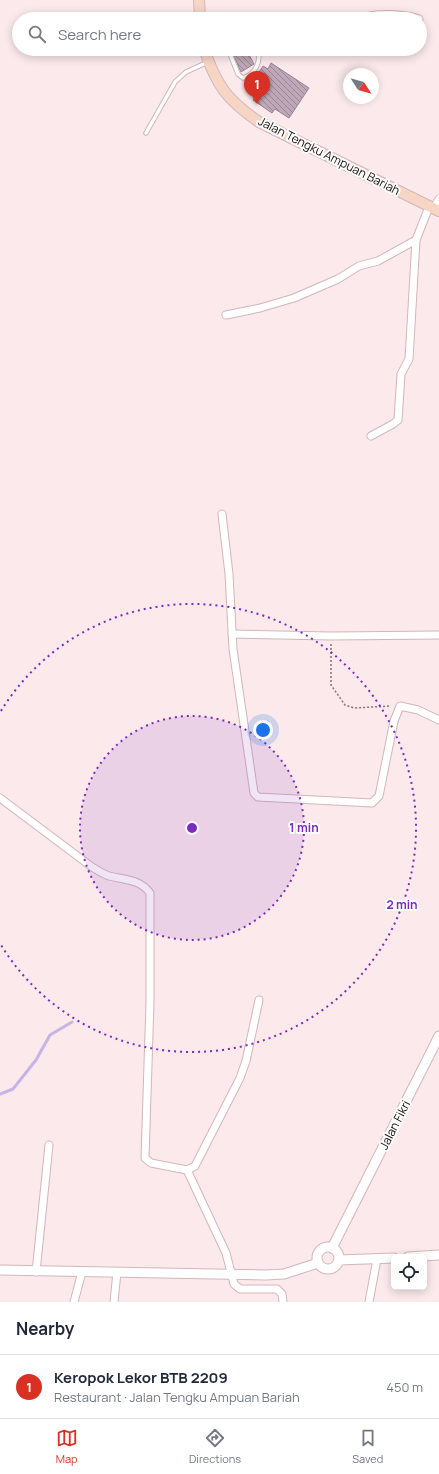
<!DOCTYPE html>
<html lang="en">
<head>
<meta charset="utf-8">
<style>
	:root { --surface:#fff; --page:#f6f6f7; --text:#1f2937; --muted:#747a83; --line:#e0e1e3; --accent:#d93025 }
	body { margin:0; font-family:Manrope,sans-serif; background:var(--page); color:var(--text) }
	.controls { position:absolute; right:12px; bottom:12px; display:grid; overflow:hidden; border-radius:6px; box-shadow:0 2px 10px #0003 }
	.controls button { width:36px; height:36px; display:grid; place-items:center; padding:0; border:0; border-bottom:1px solid var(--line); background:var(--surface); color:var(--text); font:20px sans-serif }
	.compass { position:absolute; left:343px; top:68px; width:36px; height:36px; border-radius:50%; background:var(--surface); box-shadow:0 2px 10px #0003; rotate:126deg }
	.you { position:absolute; left:263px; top:730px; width:14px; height:14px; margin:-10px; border:3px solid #fff; border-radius:50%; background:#1a73e8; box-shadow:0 0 0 6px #1a73e833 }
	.badge { display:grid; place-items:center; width:26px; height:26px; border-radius:50%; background:var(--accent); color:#fff; font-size:13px; font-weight:700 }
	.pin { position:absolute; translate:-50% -33px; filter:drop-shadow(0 1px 2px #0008) }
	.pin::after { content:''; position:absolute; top:21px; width:14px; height:12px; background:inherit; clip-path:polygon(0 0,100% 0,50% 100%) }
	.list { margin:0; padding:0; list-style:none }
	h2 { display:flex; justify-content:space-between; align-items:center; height:52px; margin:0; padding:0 16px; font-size:17px }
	h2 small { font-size:13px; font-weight:400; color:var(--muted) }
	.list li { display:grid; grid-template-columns:26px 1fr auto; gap:12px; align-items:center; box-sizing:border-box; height:64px; padding:0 16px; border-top:1px solid var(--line) }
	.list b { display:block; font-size:15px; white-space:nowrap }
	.list p { margin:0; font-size:13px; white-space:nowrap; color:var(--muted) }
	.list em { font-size:13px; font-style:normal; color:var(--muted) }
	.icon { flex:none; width:22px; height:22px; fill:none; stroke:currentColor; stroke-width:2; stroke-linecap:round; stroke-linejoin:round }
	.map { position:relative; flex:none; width:439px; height:1302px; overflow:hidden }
	.search { position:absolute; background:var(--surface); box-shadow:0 2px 10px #0003; left:12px; right:12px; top:12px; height:44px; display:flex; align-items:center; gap:10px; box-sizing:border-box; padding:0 14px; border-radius:22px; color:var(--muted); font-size:15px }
	.sheet { height:116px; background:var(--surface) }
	nav { display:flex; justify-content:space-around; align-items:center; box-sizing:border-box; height:56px; border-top:1px solid var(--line); background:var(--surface); font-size:11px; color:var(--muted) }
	nav a { display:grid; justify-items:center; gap:2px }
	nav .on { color:var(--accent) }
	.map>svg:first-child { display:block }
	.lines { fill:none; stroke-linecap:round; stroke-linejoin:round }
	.stream { stroke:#c7b3e5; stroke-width:3 }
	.building { fill:url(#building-back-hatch); stroke:#978291 }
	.service-casing { stroke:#d3b6b9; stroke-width:5.5 }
	.minor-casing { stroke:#d3b6b9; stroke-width:9 }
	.tertiary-casing { stroke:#d3b6b9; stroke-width:11 }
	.secondary-casing { stroke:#d3b6b9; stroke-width:12 }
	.path { stroke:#817475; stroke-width:1.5; stroke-dasharray:2 2; stroke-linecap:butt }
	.service { stroke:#fff; stroke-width:3.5 }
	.minor { stroke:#fff; stroke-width:7 }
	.tertiary { stroke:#fff; stroke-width:9 }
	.secondary { stroke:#f7d5c4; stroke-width:10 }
	.ring { fill:none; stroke:#7b2cbf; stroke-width:2; stroke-dasharray:2 4 }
	.labels { text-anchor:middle; stroke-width:4; stroke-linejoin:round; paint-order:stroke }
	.street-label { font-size:12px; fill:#191011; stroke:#fcfcfc }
	.centre { fill:#7b2cbf; stroke:#fcfcfc; stroke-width:2 }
	.ring-label { font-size:12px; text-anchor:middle; font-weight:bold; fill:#7b2cbf; stroke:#fcfcfc; stroke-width:4; stroke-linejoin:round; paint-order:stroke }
</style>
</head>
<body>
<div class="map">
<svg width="439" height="1302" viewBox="0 0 439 1302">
	<defs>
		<pattern id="building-back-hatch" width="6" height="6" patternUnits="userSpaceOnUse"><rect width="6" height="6" fill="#bea7b7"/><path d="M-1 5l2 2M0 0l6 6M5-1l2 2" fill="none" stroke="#9a8793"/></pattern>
	</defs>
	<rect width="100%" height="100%" fill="#fbe9eb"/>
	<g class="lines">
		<polyline class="stream" points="0,1094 13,1089 36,1060 50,1035 72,1022"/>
	</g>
	<g class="building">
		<polygon points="243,49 246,49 254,64 241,72 233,54"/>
		<polygon points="271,63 309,88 289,118 275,109 272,113 253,100 256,96 247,90 263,66 268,69"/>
	</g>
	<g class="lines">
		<defs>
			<g id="service">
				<path d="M228,49L238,74L243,78C256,74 261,61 258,49"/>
				<polyline points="146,133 175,82 186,72 208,62"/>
			</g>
			<g id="minor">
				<path d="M361,19C374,12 405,14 419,19"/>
				<polyline points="433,209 439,199"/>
				<polyline points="226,315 260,308 294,298 338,279 359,266 378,261 416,240 429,207"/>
				<polyline points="371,436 393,424 398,420 401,374 409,359 416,240"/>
				<polyline points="222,514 229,574 233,649 254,793 258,797 372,803 379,796 394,721 400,706 418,710 439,720"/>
				<polyline points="232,634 331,636 439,635"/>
				<path d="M0,798L92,867C97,870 103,874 109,876C125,880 140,879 150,893V1002L145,1158L151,1163L187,1170L226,1253L234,1284L240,1289H277L282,1294L283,1302"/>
				<polyline points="187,1170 195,1166 240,1078 246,1061 259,1000"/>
				<polyline points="36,1272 49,1145"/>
				<polyline points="74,1302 82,1272"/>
				<polyline points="114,1302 117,1272"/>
				<polyline points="369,1302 377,1259"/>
			</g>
			<g id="tertiary">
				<circle cx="328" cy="1258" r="11"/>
				<polyline points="332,1248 439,1036"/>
				<polyline points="408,1257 439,1255"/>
				<polyline points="339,1260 394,1258"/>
				<polyline points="0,1270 266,1275 284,1274 318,1263"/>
			</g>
			<g id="secondary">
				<polyline points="199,0 200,19"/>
				<path d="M204,49C217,86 226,99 259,122L439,211"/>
			</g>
		</defs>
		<use href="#service" class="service-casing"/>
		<use href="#minor" class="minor-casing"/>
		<use href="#tertiary" class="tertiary-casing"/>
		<use href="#secondary" class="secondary-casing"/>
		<polyline class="path" points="331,644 331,685 345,705 354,708 391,706"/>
		<use href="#service" class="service"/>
		<use href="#minor" class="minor"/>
		<use href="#tertiary" class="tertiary"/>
		<use href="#secondary" class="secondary"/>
	</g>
	<circle cx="192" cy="828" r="112" fill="#7b2cbf" fill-opacity=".12"/>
	<g class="ring">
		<circle cx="192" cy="828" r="112"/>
		<path d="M1 711A224 224 0 1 1 1 945"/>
	</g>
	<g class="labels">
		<g class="street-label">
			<text transform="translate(329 156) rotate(27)" y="4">Jalan Tengku Ampuan Bariah</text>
			<text transform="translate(395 1125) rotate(-63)" y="4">Jalan Fikri</text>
		</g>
	</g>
	<circle cx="192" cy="828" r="6" class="centre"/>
	<g class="ring-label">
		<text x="304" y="832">1 min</text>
		<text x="402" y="909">2 min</text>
	</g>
</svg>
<div class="controls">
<button><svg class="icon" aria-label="locate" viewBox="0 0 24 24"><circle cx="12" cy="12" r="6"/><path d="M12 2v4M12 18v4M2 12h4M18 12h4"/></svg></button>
</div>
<svg class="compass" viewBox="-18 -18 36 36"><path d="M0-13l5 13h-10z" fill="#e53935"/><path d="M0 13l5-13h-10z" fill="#747a83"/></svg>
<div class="you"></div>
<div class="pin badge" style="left:257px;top:104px">1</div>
<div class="search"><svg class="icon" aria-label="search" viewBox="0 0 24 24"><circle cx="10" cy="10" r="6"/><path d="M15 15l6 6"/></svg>Search here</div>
</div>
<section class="sheet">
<h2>Nearby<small></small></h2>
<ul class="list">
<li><span class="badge">1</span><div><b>Keropok Lekor BTB 2209</b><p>Restaurant · Jalan Tengku Ampuan Bariah</p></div><em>450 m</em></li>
</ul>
</section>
<nav>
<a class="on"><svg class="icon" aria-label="map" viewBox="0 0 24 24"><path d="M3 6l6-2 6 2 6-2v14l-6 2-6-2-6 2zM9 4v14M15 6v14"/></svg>Map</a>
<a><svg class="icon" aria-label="directions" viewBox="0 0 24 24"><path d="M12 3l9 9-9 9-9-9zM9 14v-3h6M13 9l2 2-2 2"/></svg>Directions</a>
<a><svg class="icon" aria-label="saved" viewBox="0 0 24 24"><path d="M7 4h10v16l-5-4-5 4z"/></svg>Saved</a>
</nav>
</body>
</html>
